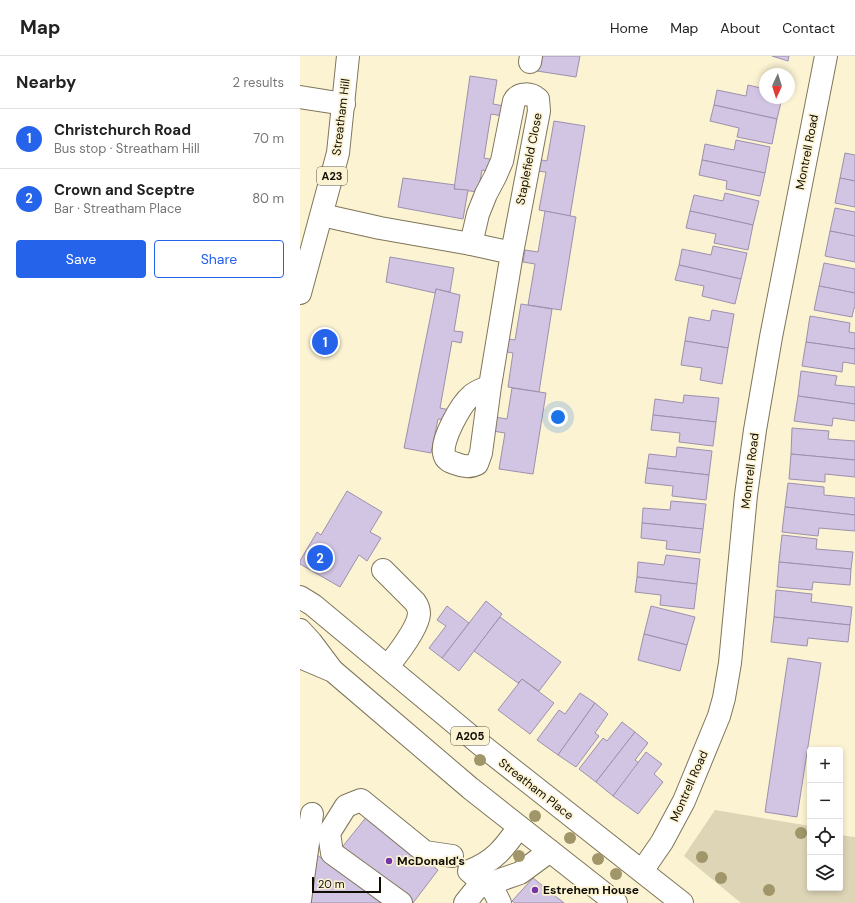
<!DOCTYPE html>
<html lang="en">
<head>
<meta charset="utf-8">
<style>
	:root { --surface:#fff; --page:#f2f2f2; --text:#222; --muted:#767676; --line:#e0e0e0; --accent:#2563eb }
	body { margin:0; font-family:"DM Sans",sans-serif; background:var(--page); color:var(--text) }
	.controls { position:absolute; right:12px; bottom:12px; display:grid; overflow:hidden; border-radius:4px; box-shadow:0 2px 6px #0003 }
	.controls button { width:36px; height:36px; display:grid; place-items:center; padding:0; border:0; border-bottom:1px solid var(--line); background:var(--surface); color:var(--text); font:20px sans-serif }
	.compass { position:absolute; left:459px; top:12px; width:36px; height:36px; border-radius:50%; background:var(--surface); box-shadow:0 2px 6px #0003; rotate:184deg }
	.scale { position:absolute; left:12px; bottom:10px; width:69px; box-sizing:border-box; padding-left:4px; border:2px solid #0f0c03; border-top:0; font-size:11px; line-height:14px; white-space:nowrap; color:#0f0c03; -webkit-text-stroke:3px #fcf3d3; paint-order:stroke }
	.you { position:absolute; left:258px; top:361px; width:14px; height:14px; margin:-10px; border:3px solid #fff; border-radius:50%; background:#1a73e8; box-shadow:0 0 0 6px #1a73e833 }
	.badge { display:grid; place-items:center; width:26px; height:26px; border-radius:50%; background:var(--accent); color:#fff; font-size:13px; font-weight:700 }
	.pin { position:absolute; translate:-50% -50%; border:2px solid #fff; box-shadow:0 1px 4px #0006 }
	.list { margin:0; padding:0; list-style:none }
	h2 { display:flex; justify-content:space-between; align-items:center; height:52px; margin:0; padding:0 16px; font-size:17px }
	h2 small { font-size:13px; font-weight:400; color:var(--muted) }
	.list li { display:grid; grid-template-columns:26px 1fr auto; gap:12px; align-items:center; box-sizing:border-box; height:60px; padding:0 16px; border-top:1px solid var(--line) }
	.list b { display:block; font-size:15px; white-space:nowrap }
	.list p { margin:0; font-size:13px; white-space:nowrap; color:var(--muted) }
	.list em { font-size:13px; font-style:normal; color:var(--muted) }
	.actions { display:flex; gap:8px; padding:12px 16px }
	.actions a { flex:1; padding:9px 0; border:1px solid var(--accent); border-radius:4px; text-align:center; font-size:14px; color:var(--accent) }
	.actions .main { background:var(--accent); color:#fff }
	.icon { flex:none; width:22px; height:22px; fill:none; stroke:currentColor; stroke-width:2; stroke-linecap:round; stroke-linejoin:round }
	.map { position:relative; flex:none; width:555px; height:847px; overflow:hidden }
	header { display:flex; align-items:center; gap:24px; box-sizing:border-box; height:56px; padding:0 20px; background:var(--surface); border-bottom:1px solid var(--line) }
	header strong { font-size:19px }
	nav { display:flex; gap:22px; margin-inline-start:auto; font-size:14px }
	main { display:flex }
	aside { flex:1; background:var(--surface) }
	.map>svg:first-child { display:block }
	.green { fill:#ddd5b6 }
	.building { fill:#d2c5e3; stroke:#9d90ad }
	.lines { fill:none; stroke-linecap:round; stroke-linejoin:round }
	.minor-casing { stroke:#7e7659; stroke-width:24 }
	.highway-casing { stroke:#7e7659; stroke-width:24 }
	.minor { stroke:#fff; stroke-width:22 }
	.highway { stroke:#fff; stroke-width:22 }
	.tree { fill:#a19669 }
	.poi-dot { fill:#7535aa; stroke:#fcf3d3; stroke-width:1.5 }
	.labels { text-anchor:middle; stroke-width:3.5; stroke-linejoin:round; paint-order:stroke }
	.shield { fill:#fcf3d3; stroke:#565141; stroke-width:1 }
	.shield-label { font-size:11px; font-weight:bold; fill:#0f0c03 }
	.street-label { font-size:12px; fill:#0f0c03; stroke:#fcf3d3 }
	.poi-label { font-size:12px; font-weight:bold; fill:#0f0c03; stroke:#fcf3d3; text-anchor:start }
</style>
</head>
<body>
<header>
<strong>Map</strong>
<nav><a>Home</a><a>Map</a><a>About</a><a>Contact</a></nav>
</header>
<main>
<aside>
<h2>Nearby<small>2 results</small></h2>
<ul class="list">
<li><span class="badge">1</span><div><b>Christchurch Road</b><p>Bus stop · Streatham Hill</p></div><em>70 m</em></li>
<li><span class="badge">2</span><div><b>Crown and Sceptre</b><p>Bar · Streatham Place</p></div><em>80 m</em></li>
</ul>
<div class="actions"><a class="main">Save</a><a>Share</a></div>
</aside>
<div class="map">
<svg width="555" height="847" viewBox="0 0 555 847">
	<rect width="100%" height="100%" fill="#fcf3d3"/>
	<polygon class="green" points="415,754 510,770 510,832 540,832 540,779 555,781 555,847 441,847 384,800"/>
	<g class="building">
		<polygon points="240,0 280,0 276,21 237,15"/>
		<polygon points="472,0 489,0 488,5"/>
		<polygon points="170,20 197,24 193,48 204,50 203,60 191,58 184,102 195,104 193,116 182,114 178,136 154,133"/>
		<polygon points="448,29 465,33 465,42 482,42 477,63 414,49 417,34 446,40"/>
		<polygon points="414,49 477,63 472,88 437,81 439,72 410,65"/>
		<polygon points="254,65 285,70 270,160 239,154 246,116 235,115 236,103 247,105"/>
		<polygon points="436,84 470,91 465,117 402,104 405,88 434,94"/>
		<polygon points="545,97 555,99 555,125 540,122"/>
		<polygon points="402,104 465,117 460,140 426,133 427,125 399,119"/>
		<polygon points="103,122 155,129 154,133 168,134 163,163 98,151"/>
		<polygon points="540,122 555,125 555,151 535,147"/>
		<polygon points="425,137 459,145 453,169 390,155 394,139 423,145"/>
		<polygon points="535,152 555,156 555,180 530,175"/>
		<polygon points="245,155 276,161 261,254 228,249 235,208 223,206 225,194 238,196"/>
		<polygon points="390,155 453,169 448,194 414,187 416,178 386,172"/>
		<polygon points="530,175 555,180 555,206 525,200"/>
		<polygon points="413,190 447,197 441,223 379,209 382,193 411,199"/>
		<polygon points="90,201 154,212 150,236 136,233 135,237 86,226"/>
		<polygon points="524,207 555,213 555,237 519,230"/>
		<polygon points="379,209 441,223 435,248 402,240 404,230 375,224"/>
		<polygon points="519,230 555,237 555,252 554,252 552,261 514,254"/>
		<polygon points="136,233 160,239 154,275 163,276 161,287 152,285 140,352 150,354 148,364 138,363 131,397 104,392"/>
		<polygon points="221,248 252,253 239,336 208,331 213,297 201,295 203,282 215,284"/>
		<polygon points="412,254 434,258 428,292 385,285 389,261 410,265"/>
		<polygon points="510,260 550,267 549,276 555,277 555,293 506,286"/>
		<polygon points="385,285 428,292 422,328 400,324 402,312 381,309"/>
		<polygon points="506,286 555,293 555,308 543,306 542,316 502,310"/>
		<polygon points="501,315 537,320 535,329 555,331 555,348 498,340"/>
		<polygon points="212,332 246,337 233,418 199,413 205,377 193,375 195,361 207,363"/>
		<polygon points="384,339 419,342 416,366 353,359 355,343 383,347"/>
		<polygon points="498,340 555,348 555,365 533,362 532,370 494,365"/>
		<polygon points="353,359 416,366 413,390 379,386 380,377 351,374"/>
		<polygon points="492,372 529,375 528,383 555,385 555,404 491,398"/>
		<polygon points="377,391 412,395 409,419 347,412 349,398 376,401"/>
		<polygon points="491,398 555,404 555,421 525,418 525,426 489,423"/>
		<polygon points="347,412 409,419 406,444 372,440 373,430 345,427"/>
		<polygon points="488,427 524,431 524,439 555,442 555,459 485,451"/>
		<polygon points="47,435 82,456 70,476 81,482 67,505 59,499 40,531 0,508 0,505 17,476 21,479"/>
		<polygon points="371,445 406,448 403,473 342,467 343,452 370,454"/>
		<polygon points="485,451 555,459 555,475 519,472 518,480 482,476"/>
		<polygon points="342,467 403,473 400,497 366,493 367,485 341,482"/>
		<polygon points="482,479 517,483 516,493 553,496 551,513 479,506"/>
		<polygon points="366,499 400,503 397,528 337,521 338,506 364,509"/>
		<polygon points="479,506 551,513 550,529 513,526 512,534 477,531"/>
		<polygon points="337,521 397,528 394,553 360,549 361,539 335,536"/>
		<polygon points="476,534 512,538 511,546 552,551 550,569 474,561"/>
		<polygon points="186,545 202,558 159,615 142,602"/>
		<polygon points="147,550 169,567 142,602 129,592 146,570 137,564"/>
		<polygon points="351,550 395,561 387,589 344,578"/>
		<polygon points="200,561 261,606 239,635 222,623 218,627 174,595"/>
		<polygon points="474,561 550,569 548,586 508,582 507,590 471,586"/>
		<polygon points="344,578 387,589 380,615 338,604"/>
		<polygon points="488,602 521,607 497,761 465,756"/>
		<polygon points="222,623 254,647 230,678 198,654"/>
		<polygon points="280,637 295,647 258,699 237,684 259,654 265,658"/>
		<polygon points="295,647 308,658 295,677 299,680 276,711 258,699"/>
		<polygon points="322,666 335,676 296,726 279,713 303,682 307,685"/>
		<polygon points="335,676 348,687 335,704 339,707 313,740 296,726"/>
		<polygon points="346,696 362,708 354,718 363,726 338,758 313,740"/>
		<polygon points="68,759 138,814 113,847 105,847 39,795"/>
		<polygon points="16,798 81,847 11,847"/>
		<polygon points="233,822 264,847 215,847 212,845"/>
	</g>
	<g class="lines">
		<defs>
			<g id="minor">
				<polyline points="230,6 231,0"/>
				<polyline points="0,41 44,48"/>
				<polyline points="22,159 80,172 171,188"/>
				<path d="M190,330C184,333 176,335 171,340C161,348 141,384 144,397C145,404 150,406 157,408C164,411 171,411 177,408L181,397L190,330L212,197L171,188L178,158L186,138L195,121L202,105L214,45C219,36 231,37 238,43L239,55L212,197"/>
				<path d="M83,514L115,546C118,550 119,553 119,558C118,572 97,599 88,610"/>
				<polyline points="342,815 362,786 384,745 419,660 424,642 430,607 446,439 455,374 471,281 526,0"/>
				<polyline points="190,827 200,847"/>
				<path d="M185,829L169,815C194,806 205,791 219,771"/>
				<polyline points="0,844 12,758"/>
				<polyline points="101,847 32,797 29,777 46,750 61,744 125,796 152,800"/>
				<polyline points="165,847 177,832 220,817 250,795"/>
			</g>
			<g id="highway">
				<polyline points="0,237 38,97 48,0"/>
				<polyline points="0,541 13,549 180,688 382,847"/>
				<polyline points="0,574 11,586 32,614"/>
				<polyline points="0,601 33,615 170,732 316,847"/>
			</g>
		</defs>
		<use href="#minor" class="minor-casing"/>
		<use href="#highway" class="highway-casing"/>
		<use href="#minor" class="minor"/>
		<use href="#highway" class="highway"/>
	</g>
	<g class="tree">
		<circle cx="180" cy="704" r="6"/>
		<circle cx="235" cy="760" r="6"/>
		<circle cx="501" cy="777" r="6"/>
		<circle cx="270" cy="782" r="6"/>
		<circle cx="219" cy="800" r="6"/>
		<circle cx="402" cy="801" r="6"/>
		<circle cx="298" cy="803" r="6"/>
		<circle cx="316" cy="818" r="6"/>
		<circle cx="421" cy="822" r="6"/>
		<circle cx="469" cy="834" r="6"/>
	</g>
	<g class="poi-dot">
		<circle cx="89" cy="805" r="4"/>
		<circle cx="235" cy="834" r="4"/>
	</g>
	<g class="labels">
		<g class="shield">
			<rect x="17" y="111" width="30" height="18" rx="3"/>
			<rect x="151" y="671" width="38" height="18" rx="3"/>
		</g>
		<g class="shield-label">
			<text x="32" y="124">A23</text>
			<text x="170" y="684">A205</text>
		</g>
		<g class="street-label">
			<text transform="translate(41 61) rotate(-83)" y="4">Streatham Hill</text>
			<text transform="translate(507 96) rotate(-79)" y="4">Montrell Road</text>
			<text transform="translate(229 103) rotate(-79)" y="4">Staplefield Close</text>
			<text transform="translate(450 415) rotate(-83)" y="4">Montrell Road</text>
			<text transform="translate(389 730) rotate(-66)" y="4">Montrell Road</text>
			<text transform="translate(236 733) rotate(38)" y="4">Streatham Place</text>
		</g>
		<g class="poi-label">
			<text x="97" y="809">McDonald's</text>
			<text x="243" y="838">Estrehem House</text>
		</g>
	</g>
</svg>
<div class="controls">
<button>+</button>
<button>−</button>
<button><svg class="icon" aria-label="locate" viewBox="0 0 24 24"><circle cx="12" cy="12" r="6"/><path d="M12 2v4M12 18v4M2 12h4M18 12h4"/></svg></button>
<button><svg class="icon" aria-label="layers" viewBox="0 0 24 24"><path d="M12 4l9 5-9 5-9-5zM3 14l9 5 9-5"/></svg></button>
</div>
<svg class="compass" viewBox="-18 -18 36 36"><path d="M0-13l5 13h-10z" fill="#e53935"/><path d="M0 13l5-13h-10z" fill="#767676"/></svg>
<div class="scale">20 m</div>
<div class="you"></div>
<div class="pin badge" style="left:25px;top:286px">1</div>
<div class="pin badge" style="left:20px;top:502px">2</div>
</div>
</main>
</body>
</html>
